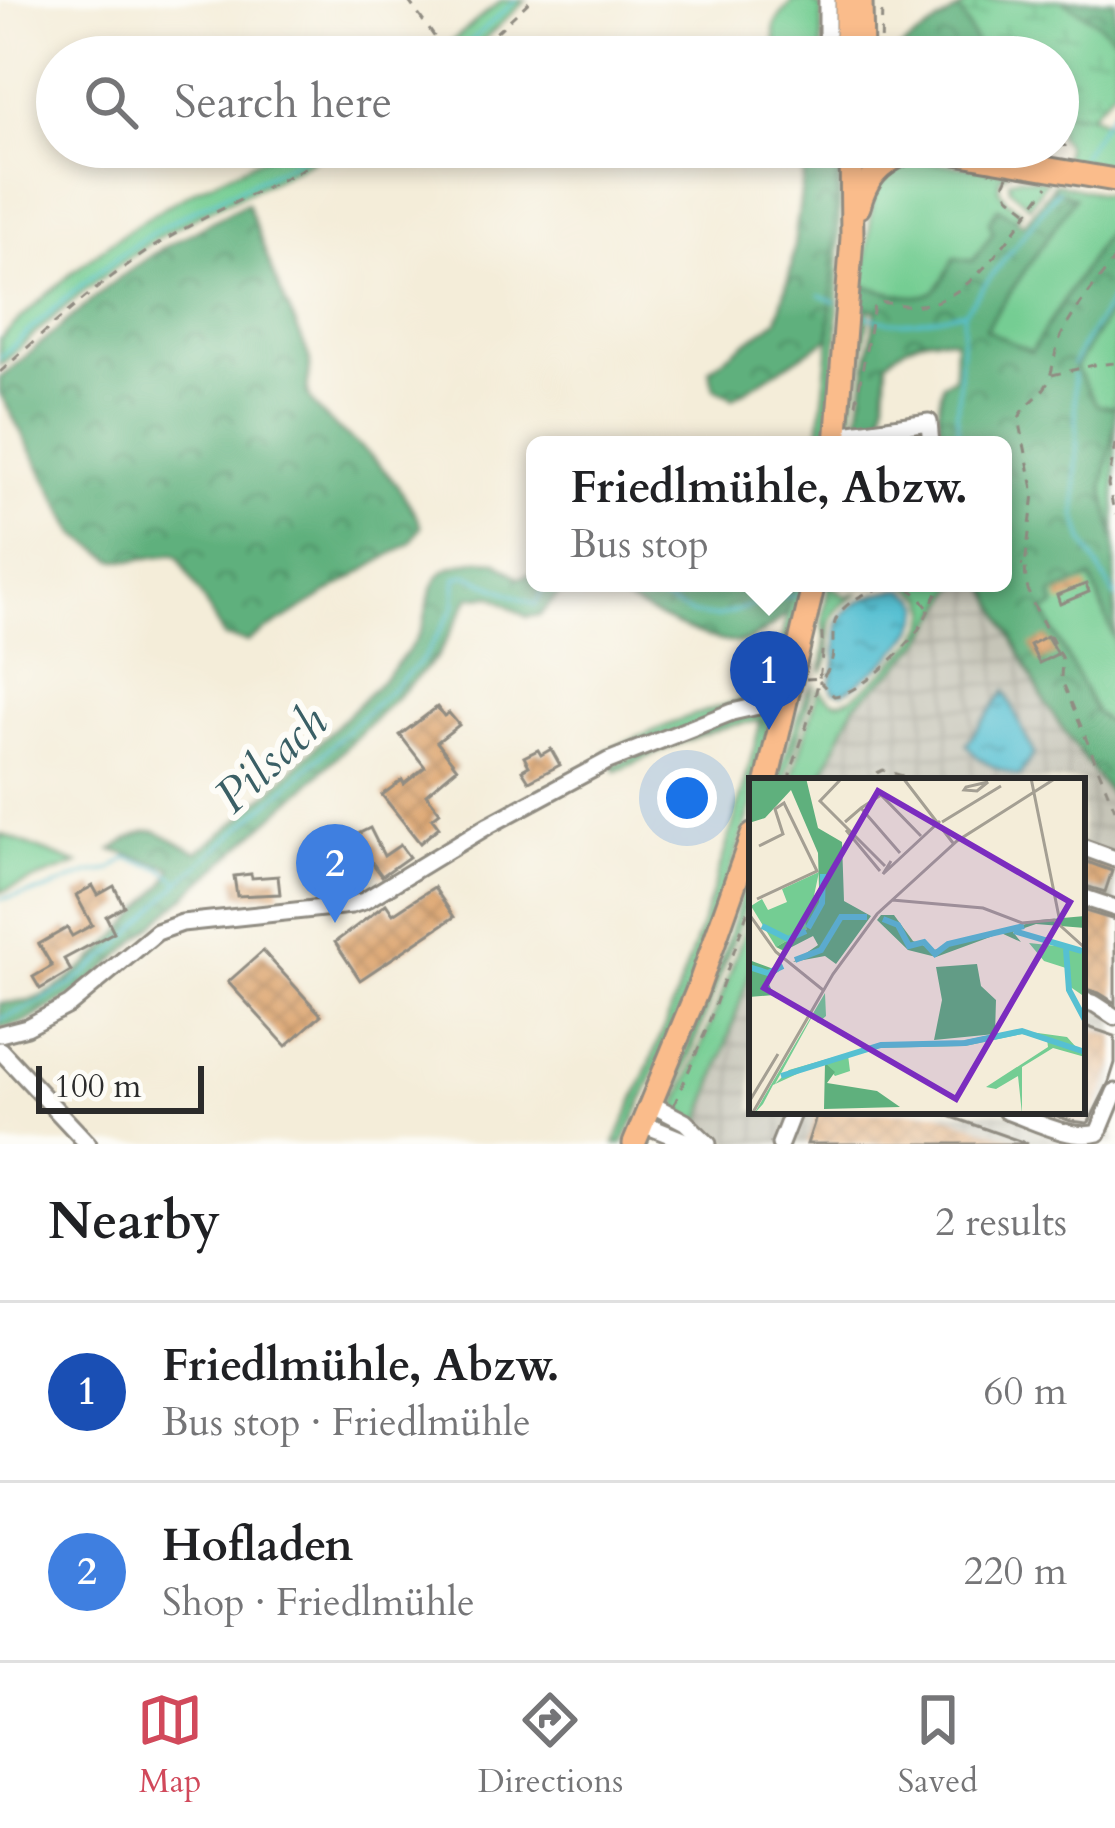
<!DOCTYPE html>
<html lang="en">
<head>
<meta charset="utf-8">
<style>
	:root { --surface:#fff; --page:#f6f6f6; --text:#202124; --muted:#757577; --line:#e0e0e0; --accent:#d1495b }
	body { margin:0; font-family:Cardo,serif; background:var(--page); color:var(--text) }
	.scale { position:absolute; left:36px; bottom:30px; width:168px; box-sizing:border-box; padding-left:12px; border:6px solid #2b2b2b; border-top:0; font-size:33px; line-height:42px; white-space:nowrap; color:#2b2b2b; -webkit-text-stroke:9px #fdfcf7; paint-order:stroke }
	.you { position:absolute; left:687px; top:798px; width:42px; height:42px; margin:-30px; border:9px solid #fff; border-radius:50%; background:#1a73e8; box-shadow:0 0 0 18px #1a73e833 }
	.badge { display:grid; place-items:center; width:78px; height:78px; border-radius:50%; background:var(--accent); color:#fff; font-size:39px; font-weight:700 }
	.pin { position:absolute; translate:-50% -99px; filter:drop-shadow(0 3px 6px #0008) }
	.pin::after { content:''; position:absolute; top:63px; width:42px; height:36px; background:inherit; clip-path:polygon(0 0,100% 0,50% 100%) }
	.popup { position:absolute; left:526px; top:436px; width:486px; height:156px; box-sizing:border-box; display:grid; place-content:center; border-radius:18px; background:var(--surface); filter:drop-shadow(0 3px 9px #0005); font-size:39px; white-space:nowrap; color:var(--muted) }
	.popup b { font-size:45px; color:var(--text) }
	.popup::after { content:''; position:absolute; left:50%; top:100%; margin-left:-24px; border:24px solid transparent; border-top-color:var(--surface) }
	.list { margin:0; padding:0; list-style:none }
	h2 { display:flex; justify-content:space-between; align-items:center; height:156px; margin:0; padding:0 48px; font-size:51px }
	h2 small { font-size:39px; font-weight:400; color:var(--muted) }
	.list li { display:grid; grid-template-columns:78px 1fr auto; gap:36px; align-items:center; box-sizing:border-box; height:180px; padding:0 48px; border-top:3px solid var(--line) }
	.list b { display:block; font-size:45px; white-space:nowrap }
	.list p { margin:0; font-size:39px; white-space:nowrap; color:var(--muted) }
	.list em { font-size:39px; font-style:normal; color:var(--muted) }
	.icon { flex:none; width:66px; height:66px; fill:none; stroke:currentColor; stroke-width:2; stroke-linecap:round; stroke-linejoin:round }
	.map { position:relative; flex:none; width:1115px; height:1144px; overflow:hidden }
	.search { position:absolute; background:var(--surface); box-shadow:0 6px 18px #0003; left:36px; right:36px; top:36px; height:132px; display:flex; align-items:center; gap:30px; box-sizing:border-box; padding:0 42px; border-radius:66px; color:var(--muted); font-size:45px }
	.sheet { height:516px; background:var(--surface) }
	nav { display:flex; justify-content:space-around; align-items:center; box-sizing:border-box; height:168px; border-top:3px solid var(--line); background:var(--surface); font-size:33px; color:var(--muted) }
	nav a { display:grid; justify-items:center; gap:6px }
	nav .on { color:var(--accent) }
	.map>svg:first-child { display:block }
	.industrial { fill:url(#industrial-grid) }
	.grass { fill:#74cd93; stroke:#507c5f; stroke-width:3 }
	.forest { fill:url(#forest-crowns); stroke:#456e54; stroke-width:3 }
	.wetland { fill:url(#wetland-marsh); stroke:#507c5f; stroke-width:3 }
	.water { fill:url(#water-ripples); stroke:#40767e; stroke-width:3 }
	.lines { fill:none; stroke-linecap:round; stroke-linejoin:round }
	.stream { stroke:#56c0d2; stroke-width:3 }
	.building { fill:url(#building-cross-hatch) }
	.minor-casing { stroke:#908c82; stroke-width:21 }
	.major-casing { stroke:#908c82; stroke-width:27 }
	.path { stroke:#908c82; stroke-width:3; stroke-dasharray:9 9; stroke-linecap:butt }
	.minor { stroke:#fff; stroke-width:15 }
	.major { stroke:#fabc8b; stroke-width:21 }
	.labels { text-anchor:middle; stroke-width:12; stroke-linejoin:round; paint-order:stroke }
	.water-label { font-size:48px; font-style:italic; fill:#3a5f65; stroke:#fdfcf7 }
	.inset-river { fill:none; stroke:#56c0d2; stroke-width:6 }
	.inset-road { fill:none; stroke:#a49f93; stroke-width:3 }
	.view { fill:#7b2cbf; fill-opacity:0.15; stroke:#7b2cbf; stroke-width:6 }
	.inset-edge { fill:none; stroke:#2b2b2b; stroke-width:6 }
</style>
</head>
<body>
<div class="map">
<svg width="1115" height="1144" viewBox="0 0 1115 1144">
	<defs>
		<pattern id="industrial-grid" width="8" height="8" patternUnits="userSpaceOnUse" patternTransform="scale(3)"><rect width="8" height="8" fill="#c6c5b8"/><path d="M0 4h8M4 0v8" fill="none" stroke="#aaa99e"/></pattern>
		<pattern id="forest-crowns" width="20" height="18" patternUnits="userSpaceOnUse" patternTransform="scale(3)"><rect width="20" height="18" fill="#5fb07d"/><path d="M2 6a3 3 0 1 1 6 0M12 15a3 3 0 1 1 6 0" fill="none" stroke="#4f8f67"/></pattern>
		<pattern id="wetland-marsh" width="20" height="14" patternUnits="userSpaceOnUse" patternTransform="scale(3)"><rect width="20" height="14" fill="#74cd93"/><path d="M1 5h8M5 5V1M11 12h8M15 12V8" fill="none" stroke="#65b07f"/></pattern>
		<pattern id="water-ripples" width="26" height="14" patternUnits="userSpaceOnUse" patternTransform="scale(3)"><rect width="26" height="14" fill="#56c0d2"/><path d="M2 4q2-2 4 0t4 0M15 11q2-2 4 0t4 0" fill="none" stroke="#479cab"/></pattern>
		<pattern id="building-cross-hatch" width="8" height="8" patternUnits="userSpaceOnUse" patternTransform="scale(3)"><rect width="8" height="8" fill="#dba068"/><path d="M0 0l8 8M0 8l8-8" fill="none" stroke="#b28356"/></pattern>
	</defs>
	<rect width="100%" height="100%" fill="#fdfcf7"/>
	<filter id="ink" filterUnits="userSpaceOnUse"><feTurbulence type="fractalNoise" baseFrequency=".00833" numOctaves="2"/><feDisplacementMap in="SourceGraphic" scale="24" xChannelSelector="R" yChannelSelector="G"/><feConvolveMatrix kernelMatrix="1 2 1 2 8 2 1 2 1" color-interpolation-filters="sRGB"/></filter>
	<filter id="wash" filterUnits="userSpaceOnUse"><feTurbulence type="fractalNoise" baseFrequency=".004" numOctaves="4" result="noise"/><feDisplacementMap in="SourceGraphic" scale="48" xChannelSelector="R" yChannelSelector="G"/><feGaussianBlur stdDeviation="2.7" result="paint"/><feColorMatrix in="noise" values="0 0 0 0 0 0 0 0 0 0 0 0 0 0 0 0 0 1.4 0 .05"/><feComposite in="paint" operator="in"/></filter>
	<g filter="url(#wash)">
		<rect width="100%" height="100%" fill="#f4edd9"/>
		<polygon class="industrial" points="959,583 985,583 1046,705 1115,802 1115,1144 733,1144 700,1124 752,966 752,1111 1082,1111 1082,781 820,781 855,704 894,671 922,642"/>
		<g class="grass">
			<polygon points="502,0 526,0 465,57 455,57 446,46"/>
			<path d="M793,0H811L822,9V57H782C767,24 775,24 793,0Z"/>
			<path d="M1058,112L1090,115L1115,125V171L1063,160C1065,151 1068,143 1058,137Z"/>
			<path d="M286,147H334C281,181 221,200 168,232C106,269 52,317 0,366V339C55,284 116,232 185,196C218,178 253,163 286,147Z"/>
			<polygon points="830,151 841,159 837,336 827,445 818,445 830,338 837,176"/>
			<path d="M919,161L1009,171L1000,178L999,189L1007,201L1022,211L1016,219L998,208L993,232L973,261L954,259C948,269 942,286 932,293C915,303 881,289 863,286L874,191L898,164Z"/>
			<polygon points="1018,177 1047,181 1029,206 1010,189 1009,181"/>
			<polygon points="1055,183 1115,197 1115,219 1031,352 985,330 1074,198 1052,187"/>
			<polygon points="1115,303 1115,407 1097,406 1075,368"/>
			<polygon points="861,306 870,308 850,425 846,414"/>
			<polygon points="1115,424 1115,542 1103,486"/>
			<polygon points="1091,578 1115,640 1115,729 1096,713 1044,612 1055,606 1051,594"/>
			<polygon points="793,583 805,583 777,695 609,756 606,751 685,718 769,691 774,685"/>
			<path d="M906,583H959L922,642L894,671L855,704L820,781H791L819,688C825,696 832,704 843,701C858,698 908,650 918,637C924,629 928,619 930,610L926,598Z"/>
			<path d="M829,585L847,597L859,593C851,599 840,604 835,613C823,631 836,653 822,672L826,642L823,619Z"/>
			<polygon points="814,684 785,781 776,781 807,693"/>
			<path d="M750,711L770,713L759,781H752V805C716,920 673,1035 623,1144H615C677,1008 725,866 761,721C712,724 662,752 616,771L613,765Z"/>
			<polygon points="0,834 78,864 0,892"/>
			<polygon points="752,862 752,890 673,1102 671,1096 675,1078 723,955"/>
			<polygon points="752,909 752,966 700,1124 676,1109 723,992"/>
		</g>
		<g class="forest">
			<polygon points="1062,0 1115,0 1115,39 1098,23"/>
			<polygon points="959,9 977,45 990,57 888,57"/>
			<polygon points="807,148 830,151 837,176 830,338 733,398 714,388 709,369 777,320 791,269"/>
			<path d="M1052,188L1075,197L985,329L1031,352L1115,219V303L1075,368L1097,405L1115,407V424L1103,486L1115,542V640L1091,578L1052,594L1055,606L1044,612L1096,713L1115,729V802L1046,705L985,583H1003V445H942L938,410L943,383L954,377L955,340C926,333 908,342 887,361L885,401L878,445H854L876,310L861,306L863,286C881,289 915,303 932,292C942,286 948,269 954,258L973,261L993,233L989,221L998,208L1024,224Z"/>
			<path d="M247,203C258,232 268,262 280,290C289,313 302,335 309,358C314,375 301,385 312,402C325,421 342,431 359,446C384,466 409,497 421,527L410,543L390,555L247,642L224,637L179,557L174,554L134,560H114L76,534L0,393V378L112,283L158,251Z"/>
			<path d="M477,560L496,561L519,578L535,572V583H569L540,615L527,617L492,596L470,597L437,657L308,785L82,990L26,1022L0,1029V1003C9,1002 20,1003 29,1001C77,987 132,920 165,883L173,868L112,850C157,818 153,832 197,852C248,817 290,772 334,728C360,702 396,669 416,639C431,619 423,590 443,572C451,565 467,563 477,560Z"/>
			<path d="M590,583H725L761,594L793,583L787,614C776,623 762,636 748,641C717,653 622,598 590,583Z"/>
		</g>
		<polygon class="wetland" points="971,0 1062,0 1098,23 1115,39 1115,88 1090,115 1058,112 1058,57 990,57 977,45 959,9"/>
		<g class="water">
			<path d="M904,589L919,599L923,606C918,642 872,674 843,693L833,691L830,683C839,660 834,647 838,625C844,601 883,590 904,589Z"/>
			<path d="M1005,691L1034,754L1019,777C998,769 979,763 966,744Z"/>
		</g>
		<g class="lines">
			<g class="stream">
				<polyline points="453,57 516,0"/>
				<polyline points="1081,157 1115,106"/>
				<polyline points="820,295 835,302"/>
				<path d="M855,311C895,330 920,321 962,312"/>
				<path d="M0,358C49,312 100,266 157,230C210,198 269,178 322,147"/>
				<polyline points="1073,365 1079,351 1115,293"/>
				<polyline points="1073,374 1077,429 1076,515 1084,542 1115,597"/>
				<polyline points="959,445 957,413 964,312 1058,190"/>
				<polyline points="627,583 692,614 716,617 774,599 800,595"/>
				<polyline points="0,899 43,891 90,873 111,870 127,858 163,869 179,881"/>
				<polyline points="0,1019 28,1008 71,985 116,949 180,882 310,766 424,658 454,607 456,578 467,575 536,605 546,583"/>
			</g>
		</g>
		<g id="blocks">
			<g class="building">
				<polygon points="1086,584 1089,592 1060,604 1057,595"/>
				<polygon points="1047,636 1057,654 1039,663 1030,645"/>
				<polygon points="437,707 444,716 449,713 459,725 437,742 457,768 426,794 440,812 432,818 439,827 420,843 382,795 402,780 404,784 425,767 400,735"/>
				<polygon points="551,749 560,765 529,781 522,770 529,766 524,757 538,750 541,755"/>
				<polygon points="370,828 384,856 400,845 409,857 382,876 365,853 361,855 352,837"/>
				<polygon points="1082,860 1112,871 1105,892 1082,885"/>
				<polygon points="251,874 252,878 278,876 280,894 237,896 234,876"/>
				<polygon points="93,886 98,895 114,886 124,906 106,916 114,932 64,959 71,971 40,989 33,977 52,966 39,944 67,928 72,936 92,925 76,895"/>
				<polygon points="434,887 454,917 360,980 335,942 386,904 393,914"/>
				<polygon points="1082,910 1115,920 1115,1003 1099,993 1082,988"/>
				<polygon points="263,951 321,1015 286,1046 228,982"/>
				<polygon points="1082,1025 1115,1036 1115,1063 1109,1082 1089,1122 1087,1123 1071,1121 1046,1112 1082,1111"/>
				<polygon points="818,1111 935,1111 1028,1144 807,1144"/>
			</g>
		</g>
	</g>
	<g filter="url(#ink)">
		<use href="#blocks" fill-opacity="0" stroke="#908c82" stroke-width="3"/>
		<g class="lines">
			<defs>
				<g id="minor">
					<polyline points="827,57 827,0"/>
					<polyline points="837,435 929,422 931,445"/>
					<polyline points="1082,847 1115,859"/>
					<polyline points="1082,897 1115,908"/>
					<polyline points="1082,1000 1095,1004 1115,1017"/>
					<polyline points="0,1034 27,1027 69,1005 157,932 182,923 351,905 364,901 489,825 608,761 732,712 763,705 786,707"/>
					<polyline points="0,1050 88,1144"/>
					<polyline points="651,1104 685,1122 708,1144"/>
					<path d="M1006,1111C1033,1120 1071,1141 1098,1133L1115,1092"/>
					<polyline points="643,1124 685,1141 702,1144"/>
					<polyline points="780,1144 793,1111"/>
				</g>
				<g id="major">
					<polyline points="846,0 846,57"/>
					<polyline points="861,0 862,57"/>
					<polyline points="860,147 906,153 950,152 1115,180"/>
					<path d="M859,207C866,180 879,164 906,153"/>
					<polyline points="836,445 852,237 851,147"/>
					<polyline points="767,781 814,583"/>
					<polyline points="634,1144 697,991 752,835"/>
				</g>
			</defs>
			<use href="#minor" class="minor-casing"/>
			<use href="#major" class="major-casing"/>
			<g class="path">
				<polyline points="408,0 449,57"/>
				<polyline points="470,57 531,0"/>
				<polyline points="881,57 882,0"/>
				<polyline points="1058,142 1065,146 1065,156"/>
				<polyline points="1008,176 1004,185 1009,196 1027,210"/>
				<path d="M1115,258C1097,284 1075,308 1061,336C1054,351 1054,368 1048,382C1041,397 1025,403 1019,418L1034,494L1025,565L1026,582L1030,598L1062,659L1061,678L1115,809"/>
				<path d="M0,372C48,329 97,284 152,248C212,209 280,185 341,147"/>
				<polyline points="1052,375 1094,365 1115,363"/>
				<path d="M856,404L874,306L880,302C896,304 912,307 928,304C978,293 1017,225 1048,186"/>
				<polyline points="1115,444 1108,485 1115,515"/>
				<polyline points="1003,563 1023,565"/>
				<path d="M806,679L822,678C842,657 826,636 838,615C850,597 886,581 907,588C917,592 921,599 927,607"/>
				<path d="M819,681L834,696C860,693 900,654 916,633C927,618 932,599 943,583"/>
				<path d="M788,781C803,733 828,677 821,626"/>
				<polyline points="861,781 883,770 919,781"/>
				<polyline points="674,1105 707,1028 752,899"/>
			</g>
			<use href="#minor" class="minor"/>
			<use href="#major" class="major"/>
		</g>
	</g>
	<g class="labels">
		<g class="water-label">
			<text transform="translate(270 758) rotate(-43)" y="17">Pilsach</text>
		</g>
	</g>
	<g transform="translate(749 778)">
		<rect width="336" height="336" fill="#f4edd9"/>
		<path d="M70,94L58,151L27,169L2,128L13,121L19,132L38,124L33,111ZM280,165L336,171V219L320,208V191L295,183ZM76,215L77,238L69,245L64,237L26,306L40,292L134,265L207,264L267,252L318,259L336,279L304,270L273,289V336L269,298L247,311L237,309L299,269L298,261L273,256L216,268L125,270L99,277L101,293L86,298L74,284L24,307L14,326L5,336Z" fill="#74cd93"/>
		<path d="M0,0H57L69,50L93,64L95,123L122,138L87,186L76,178L44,184L69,167L64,158L35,173L27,169L58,151L55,140L70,110L69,75L42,12L16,40L0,45ZM132,137H145L164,163L185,172L291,142L336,138V150L287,146L264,154L272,164L252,155L187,179L159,172L128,142ZM0,182L30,193L18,202L25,217L0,219ZM228,186L232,208L247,222L246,256L185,262L193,222L187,189ZM76,285L86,294L78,305L128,313L151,329L75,331Z" fill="#5fb07d"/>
		<path class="inset-river" d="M134,141L149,147L160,168L175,164L186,176L199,166L275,148M13,148L39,161L57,153M59,150L73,125L74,96M265,153L333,173M317,171L320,212L336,242M46,182L72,172L92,139H118M0,189L19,195L34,188M32,298L132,267L216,265L273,253L336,274"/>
		<path class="inset-road" d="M93,0L71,23L136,88M154,0L204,65M282,0L311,144M239,4L228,13L215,12L217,9ZM112,30L132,17L172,58M96,44L112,30L151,75M193,44L252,8M97,52L131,93M142,83L134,96L191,43M8,121L68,93L35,25L26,31L34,56L10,68M143,122L234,130L273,145L305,142L336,170M0,136L27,174L74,212M0,324L29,276M3,336L84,196L128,136L208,63L307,0"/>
		<path class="view" d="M129,13L321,124L207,321L15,210Z"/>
		<rect width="336" height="336" class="inset-edge"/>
	</g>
</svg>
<div class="scale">100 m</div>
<div class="you"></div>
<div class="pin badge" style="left:769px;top:730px;background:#1a4fb4">1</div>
<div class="popup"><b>Friedlmühle, Abzw.</b>Bus stop</div>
<div class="pin badge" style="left:335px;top:923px;background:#3f7fe0">2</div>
<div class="search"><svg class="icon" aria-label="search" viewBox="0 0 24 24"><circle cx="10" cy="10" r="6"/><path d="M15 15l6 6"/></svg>Search here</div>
</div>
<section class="sheet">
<h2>Nearby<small>2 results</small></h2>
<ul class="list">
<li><span class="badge" style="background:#1a4fb4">1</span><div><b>Friedlmühle, Abzw.</b><p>Bus stop · Friedlmühle</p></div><em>60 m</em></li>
<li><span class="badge" style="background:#3f7fe0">2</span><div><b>Hofladen</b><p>Shop · Friedlmühle</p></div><em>220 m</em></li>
</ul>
</section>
<nav>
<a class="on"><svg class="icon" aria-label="map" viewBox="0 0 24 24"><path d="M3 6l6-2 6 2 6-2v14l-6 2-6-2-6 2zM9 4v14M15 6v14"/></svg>Map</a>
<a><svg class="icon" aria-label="directions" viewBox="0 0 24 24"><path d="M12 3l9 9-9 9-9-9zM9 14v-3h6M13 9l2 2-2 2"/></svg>Directions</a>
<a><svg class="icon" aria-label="saved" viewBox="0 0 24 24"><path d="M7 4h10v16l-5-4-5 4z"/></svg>Saved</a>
</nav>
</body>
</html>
